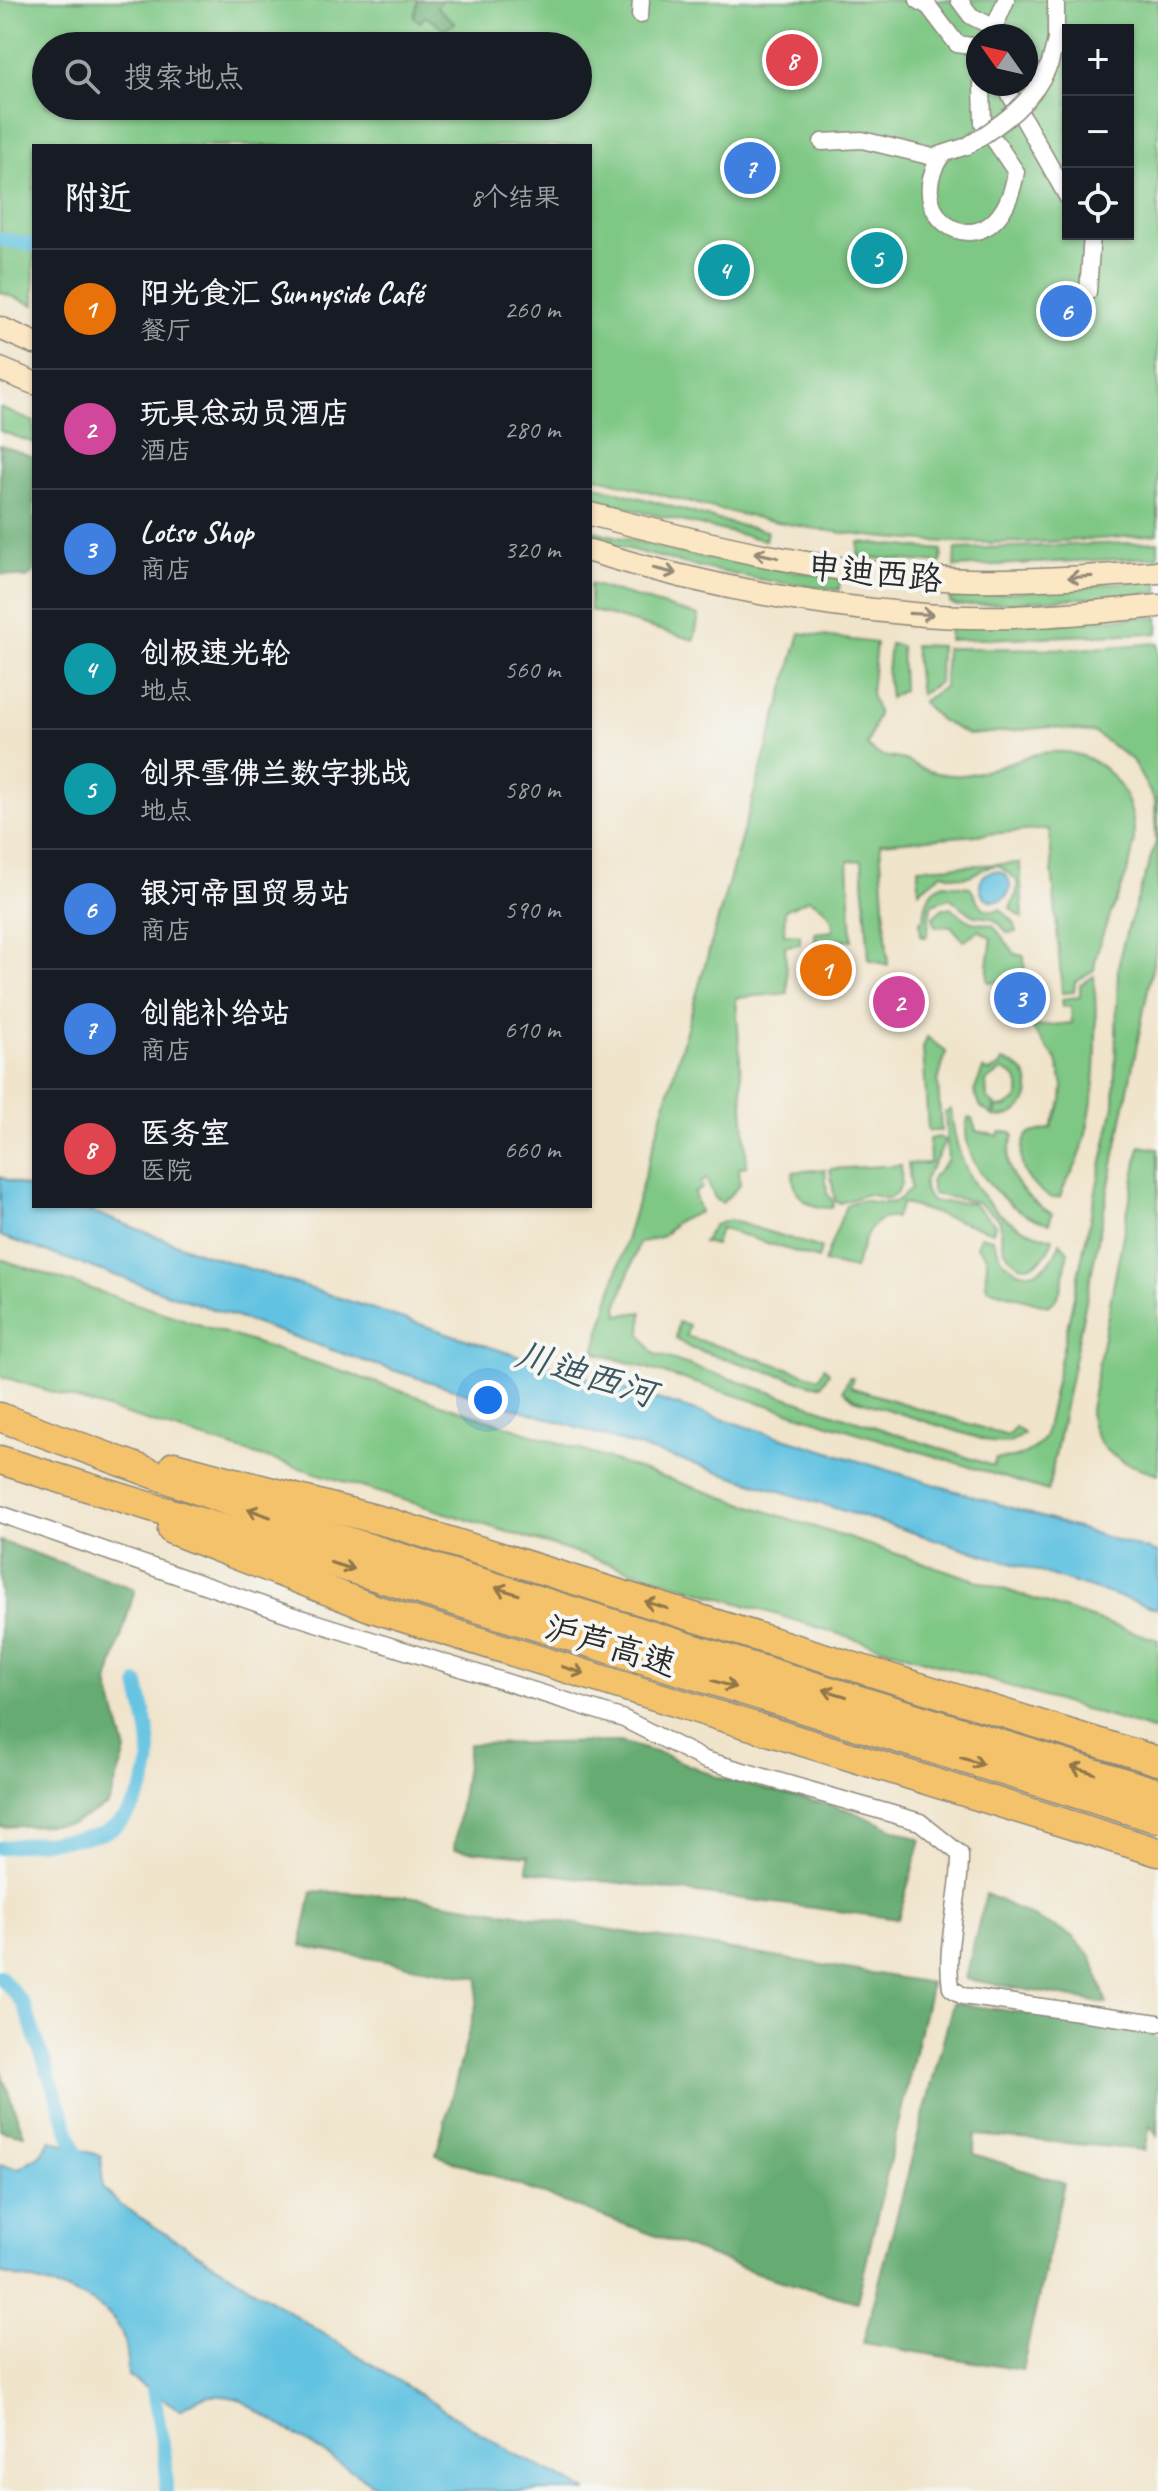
<!DOCTYPE html>
<html lang="zh">
<head>
<meta charset="utf-8">
<style>
	:root { --surface:#171b24; --page:#20242c; --text:#f1f3f6; --muted:#9ea1a6; --line:#363941; --accent:#0b8043 }
	body { margin:0; font-family:Caveat,"LXGW WenKai TC",sans-serif; background:var(--page); color:var(--text) }
	.controls { position:absolute; right:24px; top:24px; display:grid; overflow:hidden; border-radius:0px; box-shadow:0 2px 6px #0004 }
	.controls button { width:72px; height:72px; display:grid; place-items:center; padding:0; border:0; border-bottom:2px solid var(--line); background:var(--surface); color:var(--text); font:40px sans-serif }
	.compass { position:absolute; left:966px; top:24px; width:72px; height:72px; border-radius:50%; background:var(--surface); box-shadow:0 2px 6px #0004; rotate:304deg }
	.you { position:absolute; left:488px; top:1400px; width:28px; height:28px; margin:-20px; border:6px solid #fff; border-radius:50%; background:#1a73e8; box-shadow:0 0 0 12px #1a73e833 }
	.badge { display:grid; place-items:center; width:52px; height:52px; border-radius:50%; background:var(--accent); color:#fff; font-size:26px; font-weight:700 }
	.pin { position:absolute; translate:-50% -50%; border:4px solid #fff; box-shadow:0 2px 8px #0006 }
	.list { margin:0; padding:0; list-style:none }
	h2 { display:flex; justify-content:space-between; align-items:center; height:104px; margin:0; padding:0 32px; font-size:34px }
	h2 small { font-size:26px; font-weight:400; color:var(--muted) }
	.list li { display:grid; grid-template-columns:52px 1fr auto; gap:24px; align-items:center; box-sizing:border-box; height:120px; padding:0 32px; border-top:2px solid var(--line) }
	.list b { display:block; font-size:30px; white-space:nowrap }
	.list p { margin:0; font-size:26px; white-space:nowrap; color:var(--muted) }
	.list em { font-size:26px; font-style:normal; color:var(--muted) }
	.icon { flex:none; width:44px; height:44px; fill:none; stroke:currentColor; stroke-width:2; stroke-linecap:round; stroke-linejoin:round }
	.map { position:relative; flex:none; width:1158px; height:2491px; overflow:hidden }
	.search { position:absolute; background:var(--surface); box-shadow:0 2px 6px #0004; left:32px; top:32px; width:560px; height:88px; display:flex; align-items:center; gap:20px; box-sizing:border-box; padding:0 28px; border-radius:44px; color:var(--muted); font-size:30px }
	.panel { position:absolute; background:var(--surface); box-shadow:0 2px 6px #0004; left:32px; top:144px; width:560px; height:1064px; border-radius:0px }
	.map>svg:first-child { display:block }
	.green { fill:#7ec784; stroke:#547958; stroke-width:2; fill-rule:evenodd }
	.forest { fill:#66ac72; stroke:#486c4e; stroke-width:2 }
	.water { fill:#62c2e1; stroke:#467686; stroke-width:2 }
	.lines { fill:none; stroke-linecap:round; stroke-linejoin:round }
	.canal { stroke:#62c2e1; stroke-width:14 }
	.street-casing { stroke:#8e887b; stroke-width:19 }
	.secondary-casing { stroke:#8e887b; stroke-width:25 }
	.highway-casing { stroke:#8e887b; stroke-width:31 }
	.street { stroke:#fff; stroke-width:16 }
	.secondary { stroke:#fbe7c3; stroke-width:22 }
	.highway { stroke:#f4c26a; stroke-width:28 }
	.street-bridge-casing { stroke:#8e887b; stroke-width:19; stroke-linecap:butt }
	.street-bridge { stroke:#fff; stroke-width:16 }
	.oneway { stroke:#938977 }
	.oneway2 { stroke:#90764a }
	.labels { text-anchor:middle; stroke-width:8; stroke-linejoin:round; paint-order:stroke }
	.street-label { font-size:34px; fill:#2b2b2b; stroke:#f6f6f2 }
	.water-label { font-size:36px; font-style:italic; fill:#3c5862; stroke:#f6f6f2 }
</style>
</head>
<body>
<div class="map">
<svg width="1158" height="2491" viewBox="0 0 1158 2491">
	<rect width="100%" height="100%" fill="#f6f6f2"/>
	<filter id="ink" filterUnits="userSpaceOnUse"><feTurbulence type="fractalNoise" baseFrequency=".0125" numOctaves="2"/><feDisplacementMap in="SourceGraphic" scale="16" xChannelSelector="R" yChannelSelector="G"/><feConvolveMatrix kernelMatrix="1 2 1 2 8 2 1 2 1" color-interpolation-filters="sRGB"/></filter>
	<filter id="wash" filterUnits="userSpaceOnUse"><feTurbulence type="fractalNoise" baseFrequency=".006" numOctaves="4" result="noise"/><feDisplacementMap in="SourceGraphic" scale="32" xChannelSelector="R" yChannelSelector="G"/><feGaussianBlur stdDeviation="1.8" result="paint"/><feColorMatrix in="noise" values="0 0 0 0 0 0 0 0 0 0 0 0 0 0 0 0 0 1.4 0 .05"/><feComposite in="paint" operator="in"/></filter>
	<g filter="url(#wash)">
		<rect width="100%" height="100%" fill="#f0e4cb"/>
		<g class="green">
			<path d="M0,0H1158V534C1065,543 970,547 877,537C779,527 684,502 590,475V146H34V305L0,292ZM1068,30H1128V234H1068ZM978,36H1026V84H978ZM46,46H578V106H46Z"/>
			<polygon points="0,408 34,422 34,443 0,431"/>
			<polygon points="590,484 733,524 767,531 765,540 646,513 590,496"/>
			<path d="M590,530L695,556L840,578L839,590C754,582 672,562 590,538Z"/>
			<polygon points="859,542 942,550 941,563 858,557"/>
			<polygon points="1158,542 1158,557 954,567 956,549"/>
			<polygon points="1158,579 1158,593 957,606 950,603 950,598"/>
			<polygon points="590,584 699,616 694,640 590,610"/>
			<polygon points="1158,617 1158,633 949,640 950,625"/>
			<path d="M800,633L876,643L871,694L878,714L867,745C878,758 888,756 904,760C910,761 915,766 920,768C933,773 949,776 962,775C992,773 1021,754 1051,752C1100,748 1135,790 1134,836C1133,882 1099,923 1094,970L1075,982L1074,992L1062,993L1049,829L880,843L888,965L869,960L862,860L848,861L852,940L815,943V933L833,931C833,912 825,907 809,899L785,910L784,934L800,935V944L785,946L788,993L736,998L747,1166L739,1168L740,1185L722,1203L716,1200L706,1179L700,1183L702,1188L694,1193L700,1212L676,1222L663,1236L639,1243L618,1304L619,1315L642,1312L641,1334L653,1353L993,1466L996,1459C1018,1459 1029,1456 1044,1438L1114,1105L1118,968L1123,943L1156,842L1155,801L1132,760L1095,733L1050,727L969,735L940,720L922,702L944,687L946,648L1080,649L1158,643V939L1048,1491L594,1352Z"/>
			<polygon points="890,644 901,646 903,690 890,698 887,672"/>
			<polygon points="914,645 940,646 939,682 920,695"/>
			<path d="M1020,863L1023,918L1010,908L1017,893V880L998,865C970,868 979,884 942,873L919,891L918,868Z"/>
			<path d="M944,884L970,887C977,899 982,916 1000,909L1014,922L1016,932L1008,933C995,918 994,917 974,916L950,898L932,904C927,916 931,926 926,937H921L920,921L924,920C925,905 928,889 944,884Z"/>
			<path d="M943,908H950L971,922L993,925L1015,954L1024,956L1025,979L988,982C986,962 992,952 991,938L979,930L964,941L951,926L935,927L933,917Z"/>
			<path d="M1094,976C1098,1035 1098,1101 1079,1158C1074,1172 1064,1182 1060,1197L1051,1198C1025,1183 1013,1162 1028,1134L1051,1128L1062,1101L1063,1085L1057,1061L1031,1027L1072,1023L1071,1006L1063,1007L1062,999L1080,997V985Z"/>
			<polygon points="927,1037 946,1052 938,1082 941,1131 928,1131 923,1048"/>
			<path d="M1002,1061C1042,1067 1036,1119 995,1117L997,1107H1005L1018,1099C1022,1085 1017,1073 1002,1071L986,1081L987,1098L995,1105L992,1115L981,1107L974,1092L983,1069L989,1072L1001,1066Z"/>
			<path d="M951,1109C956,1170 988,1226 1053,1238C1046,1264 1022,1279 1005,1250C999,1239 1003,1229 999,1219L977,1202L932,1194L931,1180L948,1160L945,1113Z"/>
			<path d="M968,1118L972,1119L976,1131L998,1136L1000,1132H1011L1014,1136C997,1173 1023,1196 1052,1214L1049,1223C1011,1217 955,1160 968,1118Z"/>
			<path d="M939,1137L944,1140C941,1165 908,1182 933,1202L972,1203L995,1224L993,1232L902,1203L895,1218C865,1215 864,1247 854,1269L824,1262L846,1206C864,1194 877,1207 894,1202C901,1200 905,1193 911,1189L908,1164L930,1163L929,1139Z"/>
			<path d="M1140,1146L1158,1149V1474C1122,1463 1091,1453 1090,1409Z"/>
			<path d="M901,1165C902,1181 903,1191 888,1199L867,1194L840,1203L835,1201L830,1169Z"/>
			<path d="M825,1169L827,1193L834,1204L832,1208C808,1208 793,1198 793,1172Z"/>
			<polygon points="730,1220 821,1248 818,1259 720,1228 715,1245 703,1242 714,1225"/>
			<path d="M980,1236L992,1239C997,1245 998,1255 1004,1261C1027,1285 1052,1269 1060,1242L1068,1251C1064,1269 1065,1296 1048,1306L987,1288C981,1271 996,1260 977,1247Z"/>
			<polygon points="0,1259 1158,1640 1158,1732 0,1376"/>
			<polygon points="678,1322 689,1325 686,1336 819,1378 824,1367 829,1372 822,1385 813,1385 690,1348 676,1339"/>
			<polygon points="849,1377 853,1377 850,1387 1008,1436 1015,1427 1024,1434 1008,1443 991,1442 854,1399 843,1390"/>
		</g>
		<g class="forest">
			<polygon points="418,0 442,0 437,7 455,23 445,29 425,16 420,22 414,17"/>
			<polygon points="0,445 34,457 34,573 27,578 0,574"/>
			<polygon points="0,1541 135,1589 108,1683 126,1752 108,1805 72,1824 0,1827"/>
			<polygon points="620,1742 665,1755 719,1778 846,1809 921,1840 898,1919 528,1871 528,1856 454,1849 469,1744"/>
			<polygon points="312,1891 408,1896 931,1983 857,2302 771,2278 436,2155 476,2005 479,1978 301,1946"/>
			<polygon points="986,1894 1072,1936 1092,1958 1107,2004 965,1979"/>
			<polygon points="953,2003 1141,2030 1158,2040 1158,2136 1150,2126 1145,2150 975,2135 974,2154 1064,2183 1022,2370 863,2343"/>
			<polygon points="0,2069 24,2135 0,2130"/>
		</g>
		<g class="water">
			<circle cx="995" cy="886" r="15"/>
			<polygon points="0,1177 34,1190 34,1206 77,1206 198,1252 530,1360 1158,1553 1158,1609 370,1363 0,1236"/>
			<path d="M51,2140L101,2156L103,2188L119,2204L509,2451L588,2491H384L239,2399C215,2393 200,2394 180,2410L128,2376C127,2363 127,2345 121,2332C104,2292 38,2283 0,2273V2165L19,2168L40,2155Z"/>
		</g>
		<g class="lines">
			<g class="canal">
				<polyline points="0,239 34,245"/>
				<path d="M0,1848C31,1841 61,1842 92,1836C129,1829 150,1786 150,1751C150,1730 142,1705 138,1684"/>
				<polyline points="0,1976 24,2005 81,2165"/>
				<polyline points="151,2378 166,2464 166,2491"/>
			</g>
		</g>
	</g>
	<g filter="url(#ink)">
		<g class="lines">
			<defs>
				<g id="street">
					<polyline points="918,0 929,7 957,44 978,47"/>
					<polyline points="959,0 971,16 995,28"/>
					<polyline points="640,15 641,0"/>
					<polyline points="991,35 1006,0"/>
					<polyline points="1050,63 1056,40 1056,0"/>
					<polyline points="1004,84 1068,198"/>
					<polyline points="822,142 862,140 933,157 967,146"/>
					<path d="M942,155C895,222 998,280 1016,172L983,123L982,84"/>
					<polyline points="1088,292 1092,234"/>
					<path d="M0,1514L294,1616L624,1719L705,1760L920,1822L960,1854C961,1899 944,1943 951,1988L963,1996L1158,2023"/>
				</g>
				<g id="secondary">
					<polyline points="0,328 34,343"/>
					<polyline points="0,369 34,383"/>
					<path d="M590,514C713,546 841,577 969,580C1032,581 1095,577 1158,572"/>
					<path d="M590,551C694,583 805,605 914,614C994,622 1078,614 1158,606"/>
				</g>
				<g id="highway">
					<polyline points="0,1417 276,1519 1158,1793"/>
					<polyline points="0,1460 1158,1819"/>
					<polyline points="174,1466 394,1524 1158,1761"/>
					<polyline points="172,1530 375,1609 1158,1852"/>
				</g>
			</defs>
			<use href="#street" class="street-casing"/>
			<use href="#secondary" class="secondary-casing"/>
			<use href="#highway" class="highway-casing"/>
			<use href="#street" class="street"/>
			<use href="#secondary" class="secondary"/>
			<use href="#highway" class="highway"/>
			<defs>
				<path id="street-bridge" d="M967,146C1003,123 1033,103 1050,63"/>
			</defs>
			<use href="#street-bridge" class="street-bridge-casing"/>
			<use href="#street-bridge" class="street-bridge"/>
		</g>
		<defs><path id="oneway-shaft" d="M-6 0H5M1.5-3L5.5 0L1.5 3" fill="none" stroke-width="1.6" stroke-linecap="round" stroke-linejoin="round" transform="scale(2)"/></defs>
		<g class="oneway">
			<use href="#oneway-shaft" transform="translate(766 555) rotate(-168)"/>
			<use href="#oneway-shaft" transform="translate(665 571) rotate(14)"/>
			<use href="#oneway-shaft" transform="translate(1080 577) rotate(177)"/>
			<use href="#oneway-shaft" transform="translate(921 614) rotate(3)"/>
		</g>
		<g class="oneway2">
			<use href="#oneway-shaft" transform="translate(259 1513) rotate(-160)"/>
			<use href="#oneway-shaft" transform="translate(342 1566) rotate(17)"/>
			<use href="#oneway-shaft" transform="translate(507 1591) rotate(-163)"/>
			<use href="#oneway-shaft" transform="translate(656 1605) rotate(-163)"/>
			<use href="#oneway-shaft" transform="translate(573 1670) rotate(17)"/>
			<use href="#oneway-shaft" transform="translate(724 1684) rotate(17)"/>
			<use href="#oneway-shaft" transform="translate(835 1693) rotate(-163)"/>
			<use href="#oneway-shaft" transform="translate(972 1761) rotate(17)"/>
			<use href="#oneway-shaft" transform="translate(1083 1770) rotate(-163)"/>
		</g>
	</g>
	<g class="labels">
		<g class="street-label">
			<text transform="translate(875 572) rotate(6)" y="12">申迪西路</text>
			<text transform="translate(611 1645) rotate(17)" y="12">沪芦高速</text>
		</g>
		<g class="water-label">
			<text transform="translate(586 1373) rotate(17)" y="13">川迪西河</text>
		</g>
	</g>
</svg>
<div class="controls">
<button>+</button>
<button>−</button>
<button><svg class="icon" aria-label="locate" viewBox="0 0 24 24"><circle cx="12" cy="12" r="6"/><path d="M12 2v4M12 18v4M2 12h4M18 12h4"/></svg></button>
</div>
<svg class="compass" viewBox="-18 -18 36 36"><path d="M0-13l5 13h-10z" fill="#e53935"/><path d="M0 13l5-13h-10z" fill="#9ea1a6"/></svg>
<div class="you"></div>
<div class="pin badge" style="left:826px;top:970px;background:#e8710a">1</div>
<div class="pin badge" style="left:899px;top:1002px;background:#d1479c">2</div>
<div class="pin badge" style="left:1020px;top:998px;background:#3f7fe0">3</div>
<div class="pin badge" style="left:724px;top:270px;background:#0f9aa8">4</div>
<div class="pin badge" style="left:877px;top:258px;background:#0f9aa8">5</div>
<div class="pin badge" style="left:1066px;top:311px;background:#3f7fe0">6</div>
<div class="pin badge" style="left:750px;top:168px;background:#3f7fe0">7</div>
<div class="pin badge" style="left:792px;top:60px;background:#e0444e">8</div>
<div class="search"><svg class="icon" aria-label="search" viewBox="0 0 24 24"><circle cx="10" cy="10" r="6"/><path d="M15 15l6 6"/></svg>搜索地点</div>
<section class="panel">
<h2>附近<small>8个结果</small></h2>
<ul class="list">
<li><span class="badge" style="background:#e8710a">1</span><div><b>阳光食汇 Sunnyside Café</b><p>餐厅</p></div><em>260 m</em></li>
<li><span class="badge" style="background:#d1479c">2</span><div><b>玩具总动员酒店</b><p>酒店</p></div><em>280 m</em></li>
<li><span class="badge" style="background:#3f7fe0">3</span><div><b>Lotso Shop</b><p>商店</p></div><em>320 m</em></li>
<li><span class="badge" style="background:#0f9aa8">4</span><div><b>创极速光轮</b><p>地点</p></div><em>560 m</em></li>
<li><span class="badge" style="background:#0f9aa8">5</span><div><b>创界雪佛兰数字挑战</b><p>地点</p></div><em>580 m</em></li>
<li><span class="badge" style="background:#3f7fe0">6</span><div><b>银河帝国贸易站</b><p>商店</p></div><em>590 m</em></li>
<li><span class="badge" style="background:#3f7fe0">7</span><div><b>创能补给站</b><p>商店</p></div><em>610 m</em></li>
<li><span class="badge" style="background:#e0444e">8</span><div><b>医务室</b><p>医院</p></div><em>660 m</em></li>
</ul>
</section>
</div>
</body>
</html>
